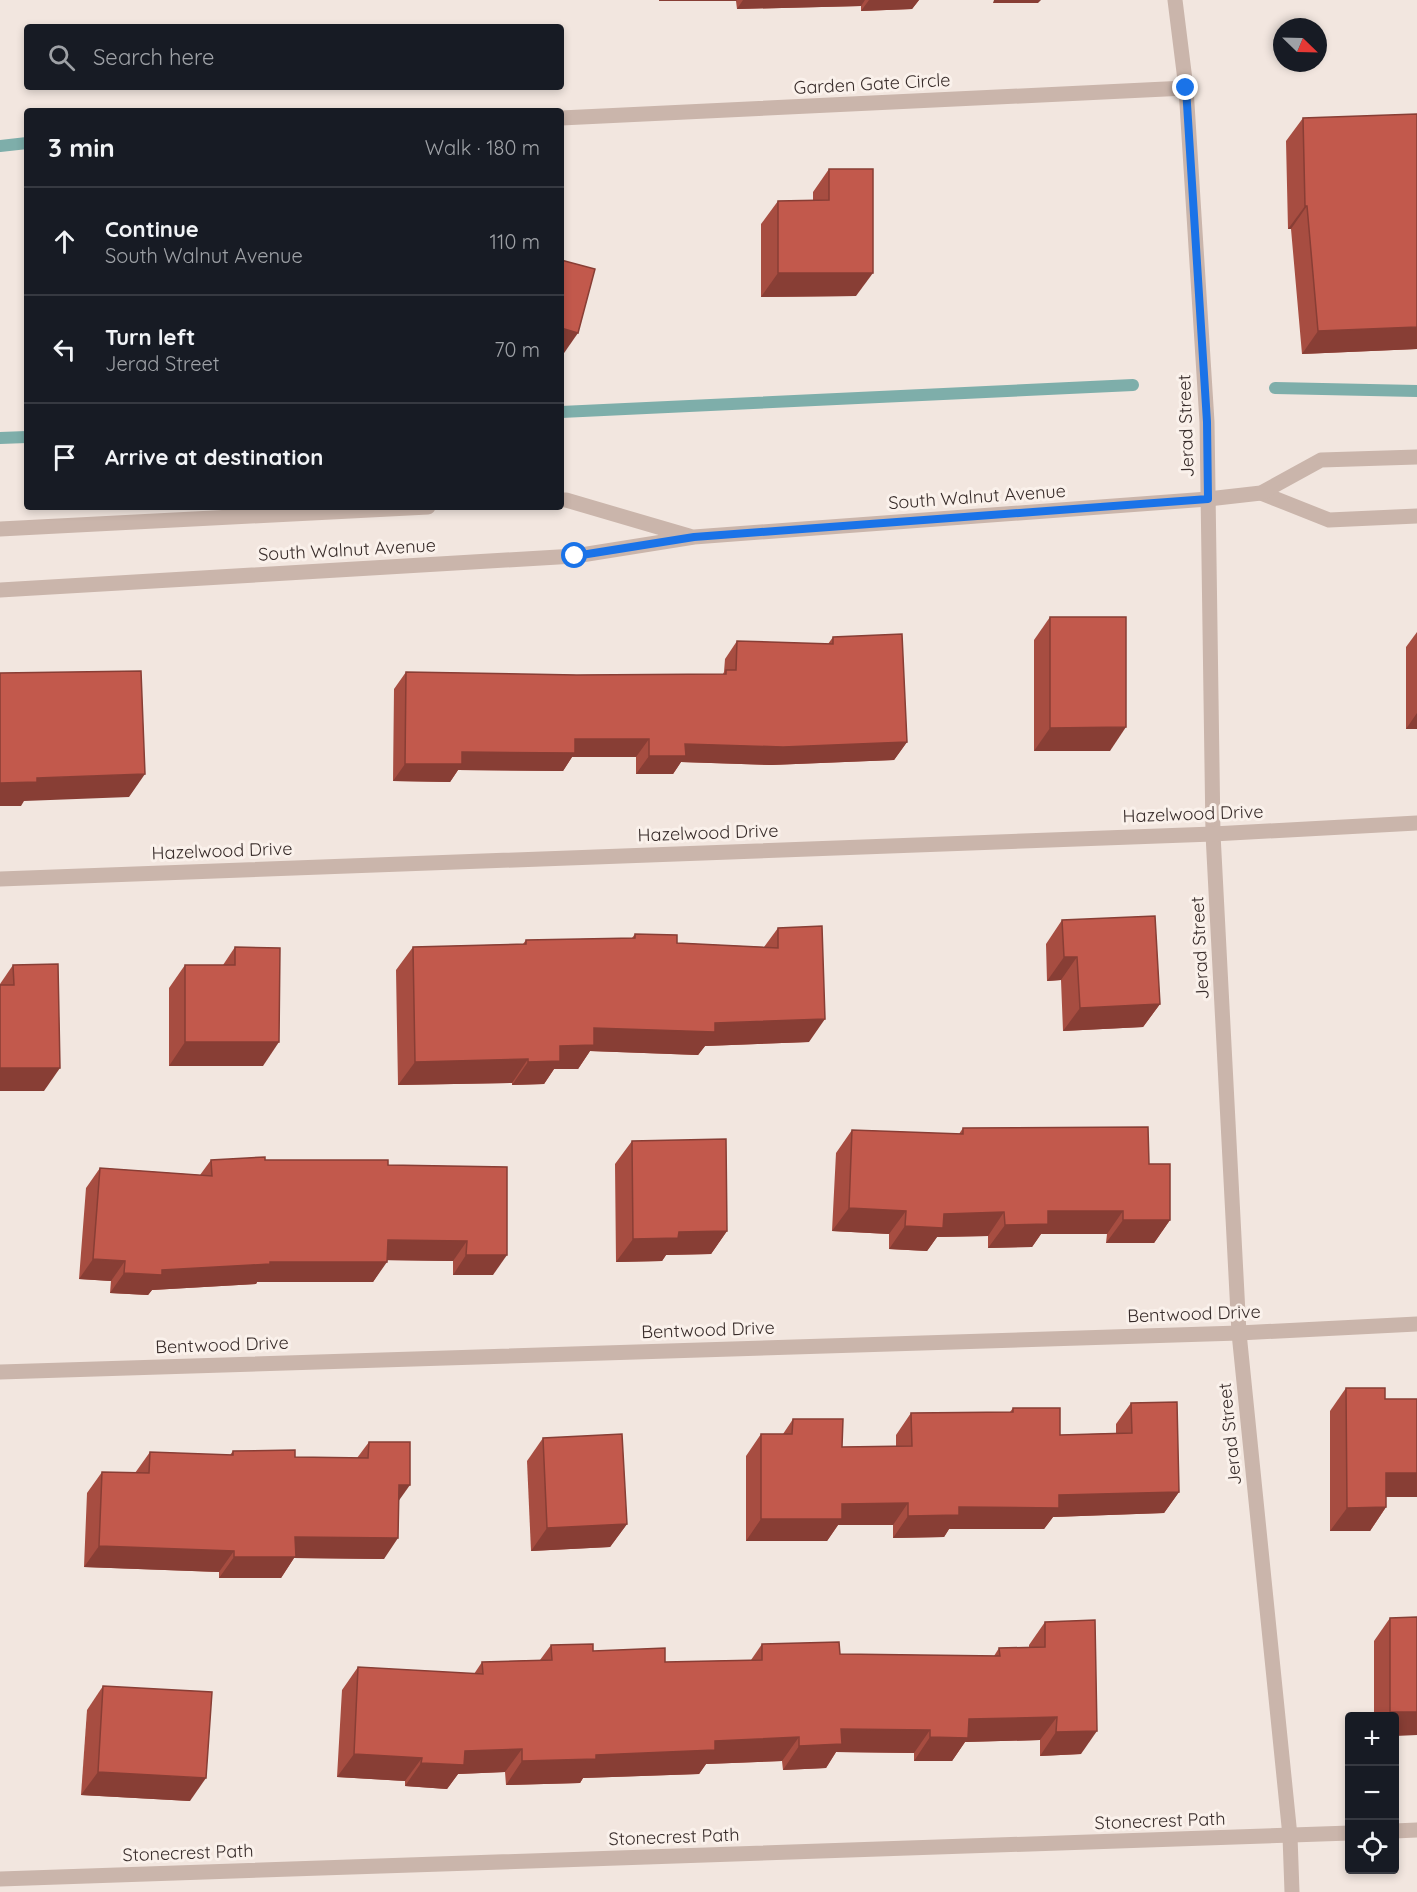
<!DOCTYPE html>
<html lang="en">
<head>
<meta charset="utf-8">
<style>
	:root { --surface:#171b24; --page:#242831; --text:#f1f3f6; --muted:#9ea1a6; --line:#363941 }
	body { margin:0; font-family:Quicksand,sans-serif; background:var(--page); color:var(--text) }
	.controls { position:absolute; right:18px; bottom:18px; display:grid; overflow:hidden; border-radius:6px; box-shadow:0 3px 9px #0003 }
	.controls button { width:54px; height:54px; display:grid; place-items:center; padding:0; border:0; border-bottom:2px solid var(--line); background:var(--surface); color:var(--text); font:30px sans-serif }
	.compass { position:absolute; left:1273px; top:18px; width:54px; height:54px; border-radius:50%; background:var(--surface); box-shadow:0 3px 9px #0003; rotate:113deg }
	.stop { position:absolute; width:18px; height:18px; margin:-14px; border:4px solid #1a73e8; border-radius:50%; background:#fff }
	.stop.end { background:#1a73e8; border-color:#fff; box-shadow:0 2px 6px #0008 }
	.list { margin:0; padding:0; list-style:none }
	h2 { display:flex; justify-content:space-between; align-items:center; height:78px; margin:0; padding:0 24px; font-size:26px }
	h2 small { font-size:20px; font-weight:400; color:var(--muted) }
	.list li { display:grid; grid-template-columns:39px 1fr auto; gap:18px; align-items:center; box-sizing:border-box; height:108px; padding:0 24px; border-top:2px solid var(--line) }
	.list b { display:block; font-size:22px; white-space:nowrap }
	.list p { margin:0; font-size:20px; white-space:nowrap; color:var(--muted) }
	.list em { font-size:20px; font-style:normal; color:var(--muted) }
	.icon { flex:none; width:33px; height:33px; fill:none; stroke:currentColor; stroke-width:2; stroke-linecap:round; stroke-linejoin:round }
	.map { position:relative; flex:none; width:1417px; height:1892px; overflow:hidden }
	.search { position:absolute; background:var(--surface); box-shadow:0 3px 9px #0003; left:24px; top:24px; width:540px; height:66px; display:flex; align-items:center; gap:15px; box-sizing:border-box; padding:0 21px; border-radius:6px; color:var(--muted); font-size:22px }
	.panel { position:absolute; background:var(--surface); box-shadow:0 3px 9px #0003; left:24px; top:108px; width:540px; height:402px; border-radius:6px }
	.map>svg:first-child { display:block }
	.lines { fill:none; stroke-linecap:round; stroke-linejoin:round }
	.stream { stroke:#7eaeaa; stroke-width:12 }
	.minor { stroke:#cab5ab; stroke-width:15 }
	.tertiary { stroke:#cab5ab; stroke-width:15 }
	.wall { fill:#a74d41 }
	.shaded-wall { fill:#883e35 }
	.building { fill:#c2594c; stroke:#883e35; stroke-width:1.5 }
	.route { stroke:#1a73e8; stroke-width:8 }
	.labels { text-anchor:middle; stroke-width:6; stroke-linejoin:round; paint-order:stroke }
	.street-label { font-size:18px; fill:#382c2a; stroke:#faf1eb }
</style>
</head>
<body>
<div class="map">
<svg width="1417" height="1892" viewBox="0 0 1417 1892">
	<rect width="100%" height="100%" fill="#f2e6df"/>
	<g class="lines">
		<g class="stream">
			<polyline points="0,146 27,143"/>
			<polyline points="1275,388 1417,391"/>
			<polyline points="561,412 1133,385"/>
			<polyline points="0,438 27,437"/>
		</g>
		<g class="minor">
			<polyline points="1175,0 1186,88 1207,422 1213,834 1239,1333 1290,1836 1292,1892"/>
			<polyline points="561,118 1186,88"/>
			<polyline points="0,879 1213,834 1417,823"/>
			<polyline points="0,1372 1239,1333 1417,1324"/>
			<polyline points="1394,1831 1417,1830"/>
			<polyline points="0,1879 1350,1833"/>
		</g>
		<g class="tertiary">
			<polyline points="1261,493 1329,520 1417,516"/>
			<polyline points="561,500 566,500 689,536"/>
			<polyline points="0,529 428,507"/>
			<polyline points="0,590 575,556 694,537 1208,499 1261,493 1321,460 1417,457"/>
		</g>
	</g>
	<g class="wall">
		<polygon points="659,0 919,0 912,9 861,11 861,6 737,9 736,1 659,1"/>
		<polygon points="1303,118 1417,349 1302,354 1291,229 1288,229 1286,141"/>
		<polygon points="829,169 856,296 761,297 761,224 778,201 813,200 813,192"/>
		<polygon points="1050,617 1110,751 1034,751 1034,640"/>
		<polygon points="1417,632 1417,729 1406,729 1406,647"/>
		<polygon points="833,637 907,742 894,760 771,765 681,762 673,774 636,774 636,757 572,757 563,771 458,770 450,782 393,781 394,689 406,672 577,675 723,674 724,672 725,659 737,641 828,644"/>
		<polygon points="1062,920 1160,1004 1143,1027 1063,1031 1061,980 1047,981 1046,944"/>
		<polygon points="778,928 809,1042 705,1046 698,1055 590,1051 578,1069 554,1069 544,1084 512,1085 512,1083 398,1085 396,970 413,947 523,944 526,940 632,938 635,934 677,943 764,947"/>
		<polygon points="235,947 263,1066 169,1066 169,988 185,965 223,965"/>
		<polygon points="13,965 44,1091 0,1091 0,984"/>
		<polygon points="963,1128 1149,1164 1170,1220 1154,1243 1106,1243 1107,1234 1041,1234 1032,1247 988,1248 988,1236 937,1237 927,1251 889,1249 889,1234 832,1231 836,1153 852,1130 959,1134"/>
		<polygon points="632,1141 727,1231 711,1254 666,1255 662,1261 616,1262 615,1164"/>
		<polygon points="211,1160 265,1160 388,1165 507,1167 493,1275 453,1275 453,1261 387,1260 373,1282 257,1282 256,1284 152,1290 148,1295 110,1293 111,1281 79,1279 86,1188 100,1168 200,1175"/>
		<polygon points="1346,1388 1385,1399 1386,1507 1370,1531 1330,1531 1330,1411"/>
		<polygon points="1131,1403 1179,1492 1164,1513 1053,1517 1044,1529 949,1529 944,1537 893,1538 893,1525 838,1525 827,1541 746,1541 746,1456 761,1434 783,1434 793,1419 842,1447 896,1446 896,1435 911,1413 1010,1412 1013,1408 1060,1435 1116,1433 1116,1424"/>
		<polygon points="543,1438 627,1524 610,1547 531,1551 527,1461"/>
		<polygon points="369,1442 399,1501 384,1559 294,1558 281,1578 219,1578 219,1572 84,1567 87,1493 102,1472 135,1473 150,1452 230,1455 233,1451 295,1457 357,1458"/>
		<polygon points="1390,1618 1395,1716 1374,1716 1374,1641"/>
		<polygon points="1045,1622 1081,1754 1040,1756 1040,1740 965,1742 952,1761 914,1761 914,1753 836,1752 826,1768 783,1770 782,1761 706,1764 699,1774 583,1778 580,1783 506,1785 505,1772 458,1774 447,1789 405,1786 405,1781 337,1777 342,1690 358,1667 474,1674 482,1662 540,1660 551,1645 665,1662 751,1660 762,1644 840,1654 994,1656 999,1648 1029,1647 1029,1645"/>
		<polygon points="103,1686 190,1801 81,1795 87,1710"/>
	</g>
	<g class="shaded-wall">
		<polygon points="659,0 737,0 736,1 659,1"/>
		<polygon points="743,0 865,0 861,6 737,9"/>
		<polygon points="869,0 919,0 912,9 861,11"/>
		<polygon points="994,0 1041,0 1038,3 993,3"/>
		<polygon points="1305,206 1307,206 1291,229 1288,229"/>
		<polygon points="778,273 873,273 856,296 761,297"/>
		<polygon points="1417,327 1417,349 1302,354 1318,331"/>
		<polygon points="561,328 578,333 562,356 561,356"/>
		<polygon points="1417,713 1417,729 1406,729"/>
		<polygon points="1126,727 1110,751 1034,751 1050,728"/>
		<polygon points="575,739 649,739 636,757 572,757 563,771 458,770 450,782 393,781 405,764 462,752"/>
		<polygon points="907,742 894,760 771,765 681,762 673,774 636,774 649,756 685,744"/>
		<polygon points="145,774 129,797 24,801 21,806 0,806 0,783 37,778"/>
		<polygon points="1064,957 1077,957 1061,980 1047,981"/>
		<polygon points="1160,1004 1143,1027 1063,1031 1080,1008"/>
		<polygon points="825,1019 809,1042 705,1046 698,1055 590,1051 578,1069 554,1069 544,1084 512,1085 528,1062 560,1046 594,1028"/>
		<polygon points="185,1042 279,1042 263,1066 169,1066"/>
		<polygon points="528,1059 512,1083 398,1085 415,1062"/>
		<polygon points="0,1068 60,1068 44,1091 0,1091"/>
		<polygon points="849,1208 906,1211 889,1234 832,1231"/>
		<polygon points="1048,1211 1123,1211 1107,1234 1041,1234 1032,1247 988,1248 1005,1225"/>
		<polygon points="1004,1212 988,1236 937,1237 927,1251 889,1249 905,1226 944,1214"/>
		<polygon points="1123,1220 1170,1220 1154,1243 1106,1243"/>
		<polygon points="727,1231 711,1254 666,1255 662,1261 616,1262 633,1239 679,1232"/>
		<polygon points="388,1240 467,1241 453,1261 374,1260"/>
		<polygon points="466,1255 507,1255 493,1275 453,1275"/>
		<polygon points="93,1259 125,1261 111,1281 79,1279"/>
		<polygon points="270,1262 387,1262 373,1282 257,1282 256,1284 152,1290 148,1295 110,1293 124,1273"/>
		<polygon points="1386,1473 1417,1473 1417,1497 1370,1497"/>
		<polygon points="399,1485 410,1485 395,1506"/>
		<polygon points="1179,1492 1164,1513 1053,1517 1044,1529 949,1529 944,1537 893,1538 908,1516 959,1507 1059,1495"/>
		<polygon points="908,1503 893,1525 838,1525 827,1541 746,1541 761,1519 842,1504"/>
		<polygon points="1386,1507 1370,1531 1330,1531 1347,1508"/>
		<polygon points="627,1524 610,1547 531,1551 547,1528"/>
		<polygon points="295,1537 398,1538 384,1559 294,1558 281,1578 219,1578 234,1557"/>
		<polygon points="99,1546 234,1551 219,1572 84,1567"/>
		<polygon points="1390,1712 1417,1712 1417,1735 1395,1736 1395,1716 1387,1716"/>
		<polygon points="1057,1717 1040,1740 965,1742 952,1761 914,1761 930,1737 969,1719"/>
		<polygon points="841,1729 930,1730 914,1753 836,1752 826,1768 783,1770 799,1746"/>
		<polygon points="1097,1731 1081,1754 1040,1756 1056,1732"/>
		<polygon points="799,1737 782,1761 706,1764 699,1774 583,1778 580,1783 506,1785 522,1761 596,1755 715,1741"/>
		<polygon points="522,1749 505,1772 458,1774 447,1789 405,1786 421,1763 465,1751"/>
		<polygon points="354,1754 422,1758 405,1781 337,1777"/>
		<polygon points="98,1772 206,1778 190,1801 81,1795"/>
	</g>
	<g class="building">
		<polygon points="1417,114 1417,327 1318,331 1307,206 1305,206 1303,118"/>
		<polygon points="829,169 873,169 873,273 778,273 778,201 829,200"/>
		<polygon points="561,260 595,269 578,333 561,328"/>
		<polygon points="1050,617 1126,617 1126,727 1050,728"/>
		<polygon points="902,634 907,742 783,747 685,744 686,756 649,756 649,739 575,739 575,753 462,752 462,764 405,764 406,672 577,675 726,674 726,670 736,670 737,641 833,644 833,637"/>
		<polygon points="141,671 145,774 37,778 37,782 0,783 0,673"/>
		<polygon points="1155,916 1160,1004 1080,1008 1077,957 1064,957 1062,920"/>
		<polygon points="822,926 825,1019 715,1023 715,1032 594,1028 594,1045 560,1046 560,1061 528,1062 528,1059 415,1062 413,947 526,944 526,940 635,938 635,934 677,935 677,943 778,948 778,928"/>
		<polygon points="235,947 280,948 279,1042 185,1042 185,965 235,965"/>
		<polygon points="58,964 60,1068 0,1068 0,985 14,985 13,965"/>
		<polygon points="1148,1127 1149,1164 1170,1164 1170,1220 1123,1220 1123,1211 1048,1211 1048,1224 1005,1225 1004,1212 944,1214 943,1228 905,1226 906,1211 849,1208 852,1130 963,1134 963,1128"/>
		<polygon points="726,1139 727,1231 679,1232 678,1238 633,1239 632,1141"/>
		<polygon points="265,1157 265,1160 388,1160 388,1165 507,1167 507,1255 466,1255 467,1241 388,1240 387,1262 270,1262 270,1264 162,1270 162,1275 124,1273 125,1261 93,1259 100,1168 212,1176 211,1160"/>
		<polygon points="1346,1388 1385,1388 1385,1399 1417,1399 1417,1473 1386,1473 1386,1507 1347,1508"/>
		<polygon points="1177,1402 1179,1492 1059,1495 1059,1508 959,1507 959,1515 908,1516 908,1503 842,1504 842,1519 761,1519 761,1434 792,1434 793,1419 843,1419 842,1447 912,1446 911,1413 1013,1412 1013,1408 1060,1408 1060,1435 1132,1433 1131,1403"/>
		<polygon points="622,1434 627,1524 547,1528 543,1438"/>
		<polygon points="369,1442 410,1442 410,1485 399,1485 398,1538 295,1537 296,1557 234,1557 234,1551 99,1546 102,1472 149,1473 150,1452 233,1455 233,1451 295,1450 295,1457 368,1458"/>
		<polygon points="1417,1617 1417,1712 1390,1712 1390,1618"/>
		<polygon points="1095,1620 1097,1731 1056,1732 1057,1717 969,1719 968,1738 930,1737 930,1730 841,1729 842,1744 799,1746 799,1737 715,1741 715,1750 596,1755 596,1759 522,1761 522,1749 465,1751 464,1765 421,1763 422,1758 354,1754 358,1667 483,1674 482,1662 552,1660 551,1645 593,1644 593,1651 665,1648 665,1662 762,1660 762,1644 839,1642 840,1654 1000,1656 999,1648 1045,1647 1045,1622"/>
		<polygon points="103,1686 212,1692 206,1778 98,1772"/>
	</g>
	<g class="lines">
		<polyline class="route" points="575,556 694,537 1208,499 1207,422 1186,88"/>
	</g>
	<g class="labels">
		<g class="street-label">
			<text transform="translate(872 84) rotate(-3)" y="6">Garden Gate Circle</text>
			<text transform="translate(1186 426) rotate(-92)" y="6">Jerad Street</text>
			<text transform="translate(977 497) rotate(-4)" y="6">South Walnut Avenue</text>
			<text transform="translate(347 550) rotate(-3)" y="6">South Walnut Avenue</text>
			<text transform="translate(1193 814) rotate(-2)" y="6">Hazelwood Drive</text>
			<text transform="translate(708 833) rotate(-2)" y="6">Hazelwood Drive</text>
			<text transform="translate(222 851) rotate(-2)" y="6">Hazelwood Drive</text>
			<text transform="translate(1200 948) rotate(-93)" y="6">Jerad Street</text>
			<text transform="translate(1194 1314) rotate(-2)" y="6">Bentwood Drive</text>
			<text transform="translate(708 1330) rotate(-2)" y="6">Bentwood Drive</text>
			<text transform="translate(222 1345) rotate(-2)" y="6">Bentwood Drive</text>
			<text transform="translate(1230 1434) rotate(-96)" y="6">Jerad Street</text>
			<text transform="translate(1160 1821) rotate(-2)" y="6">Stonecrest Path</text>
			<text transform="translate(674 1837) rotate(-2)" y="6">Stonecrest Path</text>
			<text transform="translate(188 1853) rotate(-2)" y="6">Stonecrest Path</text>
		</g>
	</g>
</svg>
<div class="controls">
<button>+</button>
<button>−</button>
<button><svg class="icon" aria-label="locate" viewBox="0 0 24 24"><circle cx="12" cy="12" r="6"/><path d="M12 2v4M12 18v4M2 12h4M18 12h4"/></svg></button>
</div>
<svg class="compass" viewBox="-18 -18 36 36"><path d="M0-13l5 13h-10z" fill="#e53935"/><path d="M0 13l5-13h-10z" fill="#9ea1a6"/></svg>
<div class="stop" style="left:575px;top:556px"></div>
<div class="stop end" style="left:1186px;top:88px"></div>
<div class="search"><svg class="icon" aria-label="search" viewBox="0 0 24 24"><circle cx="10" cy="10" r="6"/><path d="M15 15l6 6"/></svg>Search here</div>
<section class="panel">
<h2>3 min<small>Walk · 180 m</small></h2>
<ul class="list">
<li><svg class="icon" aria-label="ahead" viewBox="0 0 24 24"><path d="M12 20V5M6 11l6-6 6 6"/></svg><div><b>Continue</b><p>South Walnut Avenue</p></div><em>110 m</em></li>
<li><svg class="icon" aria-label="left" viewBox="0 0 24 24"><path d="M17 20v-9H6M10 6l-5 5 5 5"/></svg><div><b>Turn left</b><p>Jerad Street</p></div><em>70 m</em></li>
<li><svg class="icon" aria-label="arrive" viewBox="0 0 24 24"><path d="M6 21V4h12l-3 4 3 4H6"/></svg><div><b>Arrive at destination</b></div></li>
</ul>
</section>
</div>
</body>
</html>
